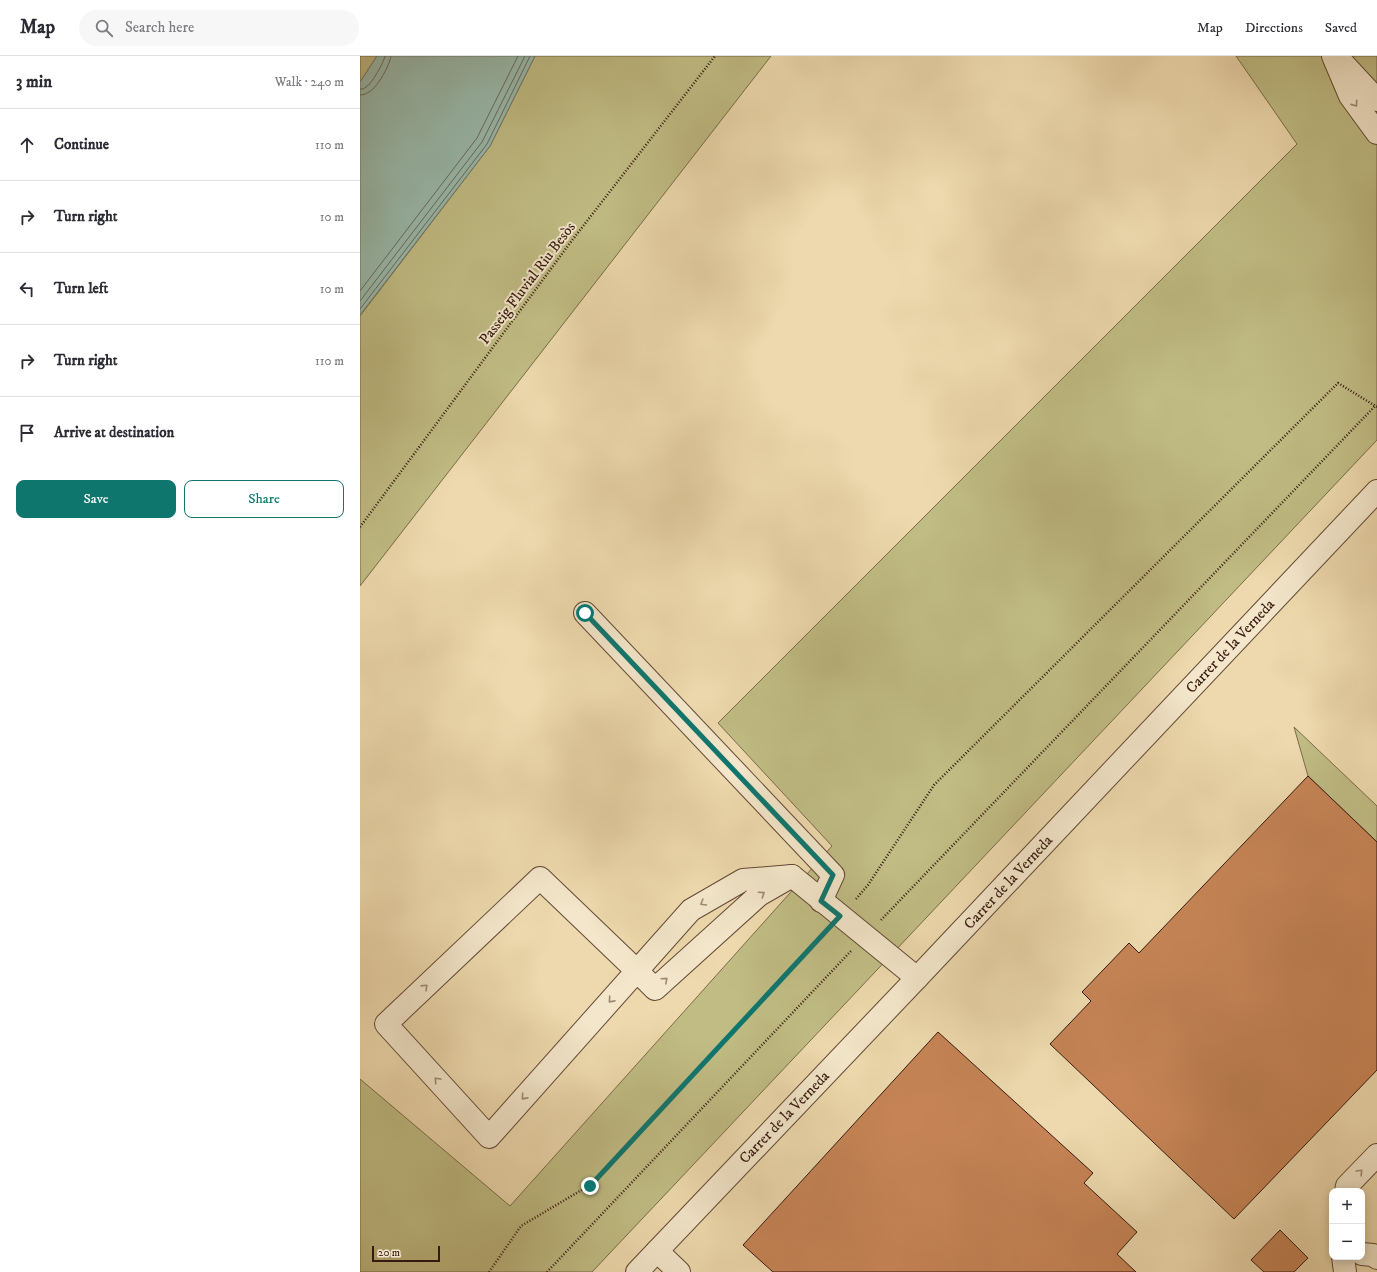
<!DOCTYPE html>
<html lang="en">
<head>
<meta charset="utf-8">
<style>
	:root { --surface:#fff; --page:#f7f7f7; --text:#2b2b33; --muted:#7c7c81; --line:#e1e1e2; --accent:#0f766e }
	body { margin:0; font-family:"IM FELL DW Pica",serif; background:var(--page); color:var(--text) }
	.controls { position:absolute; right:12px; bottom:12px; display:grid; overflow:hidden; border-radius:8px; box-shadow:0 2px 10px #0003 }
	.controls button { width:36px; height:36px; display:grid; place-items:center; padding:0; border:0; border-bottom:1px solid var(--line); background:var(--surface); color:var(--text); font:20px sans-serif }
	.scale { position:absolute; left:12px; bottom:10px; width:68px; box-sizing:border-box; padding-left:4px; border:2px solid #36190f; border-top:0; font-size:11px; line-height:14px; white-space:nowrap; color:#36190f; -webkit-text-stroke:3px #f3e6ca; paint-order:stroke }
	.stop { position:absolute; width:12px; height:12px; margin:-9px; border:3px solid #0f766e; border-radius:50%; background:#fff }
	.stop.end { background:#0f766e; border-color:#fff; box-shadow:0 1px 4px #0008 }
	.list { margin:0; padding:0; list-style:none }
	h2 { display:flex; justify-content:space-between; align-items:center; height:52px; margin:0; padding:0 16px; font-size:17px }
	h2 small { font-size:13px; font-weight:400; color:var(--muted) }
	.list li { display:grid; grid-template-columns:26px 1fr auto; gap:12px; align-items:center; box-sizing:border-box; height:72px; padding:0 16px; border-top:1px solid var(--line) }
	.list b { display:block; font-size:15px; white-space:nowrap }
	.list em { font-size:13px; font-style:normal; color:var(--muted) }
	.actions { display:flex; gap:8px; padding:12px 16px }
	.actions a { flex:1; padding:9px 0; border:1px solid var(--accent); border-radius:8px; text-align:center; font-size:14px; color:var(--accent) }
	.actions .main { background:var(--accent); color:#fff }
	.icon { flex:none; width:22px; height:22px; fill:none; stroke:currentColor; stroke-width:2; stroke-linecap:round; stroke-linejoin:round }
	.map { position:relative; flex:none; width:1017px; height:1216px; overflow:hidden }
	header { display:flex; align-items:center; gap:24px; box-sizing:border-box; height:56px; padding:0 20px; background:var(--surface); border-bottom:1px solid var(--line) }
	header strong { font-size:19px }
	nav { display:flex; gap:22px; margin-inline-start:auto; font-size:14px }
	.search { width:280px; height:36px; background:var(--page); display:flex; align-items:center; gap:10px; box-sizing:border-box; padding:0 14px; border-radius:22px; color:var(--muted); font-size:15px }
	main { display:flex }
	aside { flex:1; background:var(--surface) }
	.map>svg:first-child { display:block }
	.green { fill:#c0bc84; stroke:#7b6a4a }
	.water { fill:#99baad; stroke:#717a6e }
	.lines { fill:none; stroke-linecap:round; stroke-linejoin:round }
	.shore { stroke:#686a5e; stroke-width:1 }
	.building { fill:#c68456; stroke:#36190f }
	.minor-casing { stroke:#644936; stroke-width:24 }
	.path { stroke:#36190f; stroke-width:2.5; stroke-dasharray:1 2; stroke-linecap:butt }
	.minor { stroke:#f3e6ca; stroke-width:22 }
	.oneway { stroke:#9e8a76 }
	.route { stroke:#0f766e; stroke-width:5 }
	.labels { text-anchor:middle; stroke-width:4; stroke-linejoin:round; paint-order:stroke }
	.street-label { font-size:15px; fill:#36190f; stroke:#f3e6ca }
</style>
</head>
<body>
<header>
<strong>Map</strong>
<div class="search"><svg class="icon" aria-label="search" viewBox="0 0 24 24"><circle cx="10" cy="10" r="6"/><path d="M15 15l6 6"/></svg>Search here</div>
<nav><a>Map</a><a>Directions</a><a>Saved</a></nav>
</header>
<main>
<aside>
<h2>3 min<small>Walk · 240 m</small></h2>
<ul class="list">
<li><svg class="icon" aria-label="ahead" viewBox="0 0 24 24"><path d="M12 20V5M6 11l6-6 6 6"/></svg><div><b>Continue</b></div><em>110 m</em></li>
<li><svg class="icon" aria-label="right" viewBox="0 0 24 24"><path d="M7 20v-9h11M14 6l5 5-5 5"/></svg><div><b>Turn right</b></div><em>10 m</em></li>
<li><svg class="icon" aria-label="left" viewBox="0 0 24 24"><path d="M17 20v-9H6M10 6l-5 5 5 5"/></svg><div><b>Turn left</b></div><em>10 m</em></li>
<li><svg class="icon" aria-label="right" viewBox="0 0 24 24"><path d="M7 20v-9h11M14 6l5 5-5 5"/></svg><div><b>Turn right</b></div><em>110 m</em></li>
<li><svg class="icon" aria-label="arrive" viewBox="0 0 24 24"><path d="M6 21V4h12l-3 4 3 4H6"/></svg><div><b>Arrive at destination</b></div></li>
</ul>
<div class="actions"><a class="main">Save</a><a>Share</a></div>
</aside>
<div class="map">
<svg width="1017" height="1216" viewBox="0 0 1017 1216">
	<rect width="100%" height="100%" fill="#edd9ad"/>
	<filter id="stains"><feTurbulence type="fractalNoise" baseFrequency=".005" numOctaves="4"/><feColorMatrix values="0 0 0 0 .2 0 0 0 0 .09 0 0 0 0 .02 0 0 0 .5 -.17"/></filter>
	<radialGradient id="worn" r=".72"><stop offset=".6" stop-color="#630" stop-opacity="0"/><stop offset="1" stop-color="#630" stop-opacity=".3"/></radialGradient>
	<g class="green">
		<polygon points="0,0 17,0 0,26"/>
		<polygon points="175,0 411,0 0,530 0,260 130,90"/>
		<polygon points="876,0 1017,0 1017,384 232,1216 0,1216 0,1023 150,1150 472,790 358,667 937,88"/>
		<polygon points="934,671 1017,750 1017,786 948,720"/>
	</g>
	<polygon class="water" points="17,0 175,0 130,90 0,259 0,26"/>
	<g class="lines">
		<g class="shore">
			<path d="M0,33C3,33 4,33 6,31C12,28 24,6 25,0"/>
			<path d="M0,39C3,39 6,38 9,36C17,32 30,9 31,0"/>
			<polyline points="0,235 117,82 158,0"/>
			<polyline points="0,245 122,86 165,0"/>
			<polyline points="0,253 127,88 170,0"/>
		</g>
	</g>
	<g class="building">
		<polygon points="948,720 1017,786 1017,1014 874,1163 690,988 731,945 722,936 769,887 779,897"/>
		<polygon points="578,976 733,1117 724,1127 777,1176 757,1198 776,1216 413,1216 383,1189"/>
		<polygon points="920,1174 948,1202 934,1216 904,1216 891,1204"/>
	</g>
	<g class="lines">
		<defs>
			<g id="minor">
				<polyline points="973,0 990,40 1017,77"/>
				<polyline points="981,5 1017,44"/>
				<polyline points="225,557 473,819 461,845"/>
				<polyline points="432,820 557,922"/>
				<polyline points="277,915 295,933 399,839 432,820 383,824 331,854 129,1081 26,968 180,822 277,915"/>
				<polyline points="986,1135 987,1130 1017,1099"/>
				<polyline points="297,1195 319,1216"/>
				<polyline points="1002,1198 1013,1199 1017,1202"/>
				<polyline points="983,1201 985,1216"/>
				<polyline points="277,1216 557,922 1017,435"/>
			</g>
		</defs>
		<use href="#minor" class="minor-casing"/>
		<g class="path">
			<polyline points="0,471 210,187 355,0"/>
			<polyline points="496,843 508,829 574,729 978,327 1017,351"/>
			<polyline points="521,864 1016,349"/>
			<polyline points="129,1216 161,1170 230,1129 465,876"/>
			<polyline points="187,1216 491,895"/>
		</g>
		<use href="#minor" class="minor"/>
	</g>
	<defs><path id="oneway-chevron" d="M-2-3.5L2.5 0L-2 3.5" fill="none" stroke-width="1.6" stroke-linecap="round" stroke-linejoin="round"/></defs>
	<g class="oneway">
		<use href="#oneway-chevron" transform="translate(995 48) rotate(55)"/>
		<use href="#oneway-chevron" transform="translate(402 838) rotate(-34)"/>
		<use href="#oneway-chevron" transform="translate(343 847) rotate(149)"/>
		<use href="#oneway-chevron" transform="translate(305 924) rotate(-42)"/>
		<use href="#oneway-chevron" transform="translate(65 931) rotate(-44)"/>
		<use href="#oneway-chevron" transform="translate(251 944) rotate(132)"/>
		<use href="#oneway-chevron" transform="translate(77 1024) rotate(-133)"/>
		<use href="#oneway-chevron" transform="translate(164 1041) rotate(132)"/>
		<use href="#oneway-chevron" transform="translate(1000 1116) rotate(-46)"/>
	</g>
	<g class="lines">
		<polyline class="route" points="225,557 473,819 461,845 480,860 230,1130"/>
	</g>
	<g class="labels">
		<g class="street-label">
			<text transform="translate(167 227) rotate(-53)" y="5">Passeig Fluvial Riu Besòs</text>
			<text transform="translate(870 590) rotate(-47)" y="5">Carrer de la Verneda</text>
			<text transform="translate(648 826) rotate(-47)" y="5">Carrer de la Verneda</text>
			<text transform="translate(424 1061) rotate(-46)" y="5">Carrer de la Verneda</text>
		</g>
	</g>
	<rect width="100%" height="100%" filter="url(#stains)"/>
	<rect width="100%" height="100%" fill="url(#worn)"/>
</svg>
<div class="controls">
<button>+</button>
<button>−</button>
</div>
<div class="scale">20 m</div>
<div class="stop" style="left:225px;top:557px"></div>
<div class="stop end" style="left:230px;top:1130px"></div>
</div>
</main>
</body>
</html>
